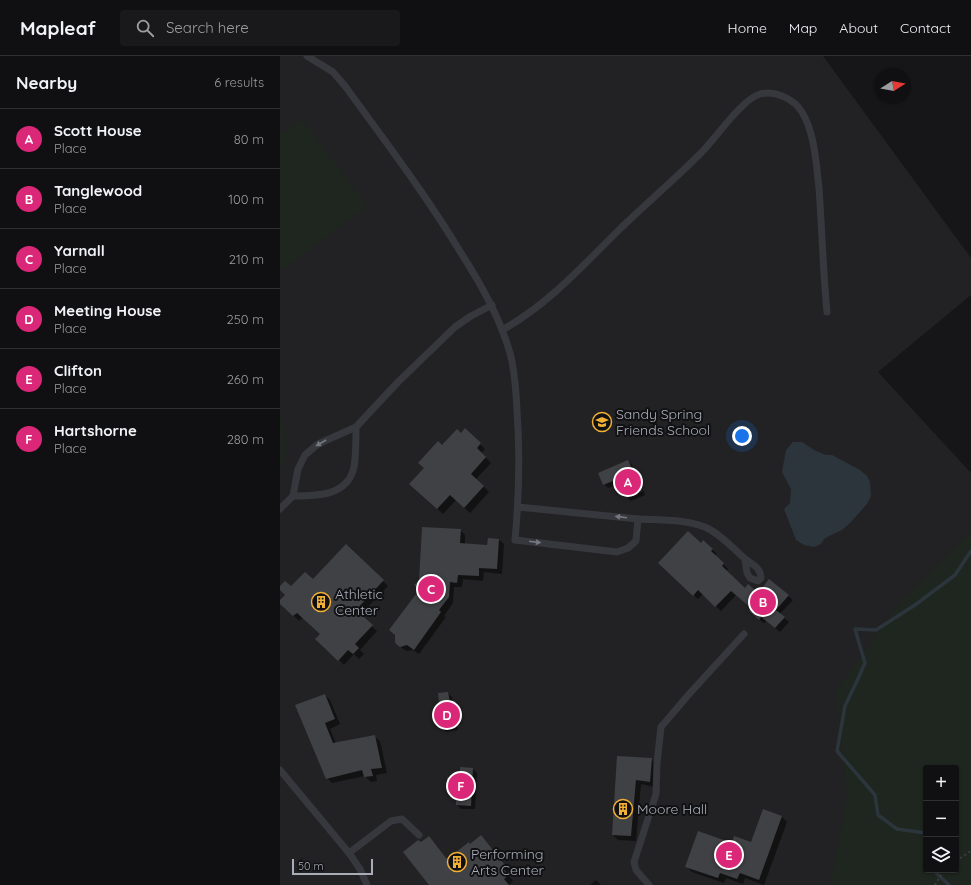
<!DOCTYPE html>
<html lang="en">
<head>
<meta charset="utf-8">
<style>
	:root { --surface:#101012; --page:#19191b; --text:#f1f3f6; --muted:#9c9d9f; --line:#303032; --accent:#db2777 }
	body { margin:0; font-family:Quicksand,sans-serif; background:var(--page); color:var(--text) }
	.controls { position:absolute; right:12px; bottom:12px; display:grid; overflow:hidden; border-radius:4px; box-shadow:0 1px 3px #0004 }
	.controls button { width:36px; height:36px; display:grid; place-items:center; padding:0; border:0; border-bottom:1px solid var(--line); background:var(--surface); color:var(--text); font:20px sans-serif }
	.compass { position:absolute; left:595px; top:12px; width:36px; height:36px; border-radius:50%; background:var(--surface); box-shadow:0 1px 3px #0004; rotate:79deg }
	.scale { position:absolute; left:12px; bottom:10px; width:81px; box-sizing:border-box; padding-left:4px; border:2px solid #a8adb8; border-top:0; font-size:11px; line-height:14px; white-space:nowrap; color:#a8adb8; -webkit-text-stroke:3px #111113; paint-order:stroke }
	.you { position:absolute; left:462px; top:380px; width:14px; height:14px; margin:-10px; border:3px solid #fff; border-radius:50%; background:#1a73e8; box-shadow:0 0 0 6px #1a73e833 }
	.badge { display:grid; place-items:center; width:26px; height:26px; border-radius:50%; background:var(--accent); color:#fff; font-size:13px; font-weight:700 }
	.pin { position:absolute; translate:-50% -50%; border:2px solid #fff; box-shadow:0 1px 4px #0006 }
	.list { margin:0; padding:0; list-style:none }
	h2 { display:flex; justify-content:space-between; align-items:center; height:52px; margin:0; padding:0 16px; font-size:17px }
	h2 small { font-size:13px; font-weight:400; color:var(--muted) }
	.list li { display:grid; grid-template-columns:26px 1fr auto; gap:12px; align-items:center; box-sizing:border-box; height:60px; padding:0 16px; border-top:1px solid var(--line) }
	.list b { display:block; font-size:15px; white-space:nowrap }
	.list p { margin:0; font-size:13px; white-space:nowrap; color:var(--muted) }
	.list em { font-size:13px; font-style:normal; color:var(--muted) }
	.icon { flex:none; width:22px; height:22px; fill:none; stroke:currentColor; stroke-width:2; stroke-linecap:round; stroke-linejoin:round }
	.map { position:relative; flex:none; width:691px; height:829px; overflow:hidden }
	header { display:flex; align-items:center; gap:24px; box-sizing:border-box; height:56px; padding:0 20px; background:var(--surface); border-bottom:1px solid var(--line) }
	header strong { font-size:19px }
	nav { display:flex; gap:22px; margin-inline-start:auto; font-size:14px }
	.search { width:280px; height:36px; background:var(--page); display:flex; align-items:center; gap:10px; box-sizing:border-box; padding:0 14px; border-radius:4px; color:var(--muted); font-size:15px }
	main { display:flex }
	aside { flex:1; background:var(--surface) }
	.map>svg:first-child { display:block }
	.built { fill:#222225; fill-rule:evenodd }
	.green { fill:#1e261f; fill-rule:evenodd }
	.water { fill:#2c353c }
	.shadow { fill:#0007 }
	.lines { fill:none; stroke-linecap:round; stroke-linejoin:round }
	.stream { stroke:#2c353c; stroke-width:3.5 }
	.building { fill:#404145 }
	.path { stroke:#3d3f44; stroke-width:2; stroke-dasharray:2 3; stroke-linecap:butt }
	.service { stroke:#37383d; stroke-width:7 }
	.oneway { fill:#757881 }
	.labels { text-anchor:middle; stroke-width:4; stroke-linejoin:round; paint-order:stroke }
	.poi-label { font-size:14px; fill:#a8adb8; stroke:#111113; text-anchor:start }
</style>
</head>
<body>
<header>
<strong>Mapleaf</strong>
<div class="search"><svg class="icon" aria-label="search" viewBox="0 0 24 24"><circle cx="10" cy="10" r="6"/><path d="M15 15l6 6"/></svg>Search here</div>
<nav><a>Home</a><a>Map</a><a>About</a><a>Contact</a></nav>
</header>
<main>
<aside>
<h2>Nearby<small>6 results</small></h2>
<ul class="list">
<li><span class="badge">A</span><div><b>Scott House</b><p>Place</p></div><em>80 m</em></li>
<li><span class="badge">B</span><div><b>Tanglewood</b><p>Place</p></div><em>100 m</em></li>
<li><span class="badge">C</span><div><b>Yarnall</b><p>Place</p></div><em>210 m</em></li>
<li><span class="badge">D</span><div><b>Meeting House</b><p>Place</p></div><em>250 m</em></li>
<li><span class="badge">E</span><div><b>Clifton</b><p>Place</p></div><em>260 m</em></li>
<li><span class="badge">F</span><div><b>Hartshorne</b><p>Place</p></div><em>280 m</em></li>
</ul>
</aside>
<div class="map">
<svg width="691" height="829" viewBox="0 0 691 829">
	<rect width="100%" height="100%" fill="#161618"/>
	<path class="built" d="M0,0H543L691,202V239L598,316L691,417V829H0ZM646,712H676V814H646Z"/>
	<g class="green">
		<polygon points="22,63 87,150 0,216 0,79"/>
		<path d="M0,352C3,371 12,397 0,415Z"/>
		<path d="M691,476V829H550L567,741L556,635L621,545ZM646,712H676V814H646Z"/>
	</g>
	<polygon class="water" points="513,386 522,386 534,394 546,399 552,399 580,414 587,420 590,426 591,440 587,448 570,467 562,474 551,479 544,483 541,488 534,491 524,489 516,484 504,453 510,447 511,433 502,416 506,394"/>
	<g class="shadow">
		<polygon points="181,378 200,388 205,393 201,397 211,407 196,423 209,436 190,457 176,444 163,458 136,433 145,412 162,390"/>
		<polygon points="348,405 352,409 365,439 351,445 347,441 340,427 328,432 324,428"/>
		<polygon points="180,474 185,479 185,488 208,490 219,484 224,488 222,518 204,516 203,525 183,523 182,531 174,531 173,547 164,560 166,561 139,598 133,594 126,595 121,591 140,534"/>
		<polygon points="421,488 432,493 437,498 435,500 448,513 446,515 465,533 478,538 490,524 513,544 500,558 509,566 500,576 487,565 484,567 474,559 472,552 456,539 441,555 423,538 418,543 384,512"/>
		<polygon points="66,490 108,530 80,559 97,575 80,594 84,598 79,603 74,598 64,609 37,583 41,578 23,561 19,565 0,546 6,539 0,531 11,532 33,525"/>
		<polygon points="168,637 172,641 173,647 175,646 179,650 181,668 177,669 178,674 166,676 159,667 161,654"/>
		<polygon points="45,639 50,644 60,668 50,673 56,688 94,680 100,685 107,717 96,719 97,725 91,726 85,720 52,727 47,722 16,650"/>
		<polygon points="338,701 371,703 377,709 375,731 361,728 356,785 338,784 333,779"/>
		<polygon points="181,712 193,713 197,717 195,753 181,753 177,749 177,740 172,740 168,736 181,723"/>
		<polygon points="501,760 507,766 484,829 465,822 463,828 446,822 444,827 412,816 406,810 452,788 472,788"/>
		<polygon points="154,786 168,804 190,789 206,786 229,814 227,817 233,825 229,829 151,829 142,787"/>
		<polygon points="316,824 321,829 310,829"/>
	</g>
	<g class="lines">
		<g class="stream">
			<polyline points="646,777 617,773 598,759 595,739 557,695 565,650 577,625 585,607 575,573 596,574 635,549 675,519 691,495"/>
			<polyline points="653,814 669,829"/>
		</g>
	</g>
	<g class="building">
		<polygon points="185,372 201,387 197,392 206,401 191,418 204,430 184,452 170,439 157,453 129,428 144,412 138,407 158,385 162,389 177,373 181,377"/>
		<polygon points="348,404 362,435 346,442 338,423 323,429 318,417"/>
		<polygon points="142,471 181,473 180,487 207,489 208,482 219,483 217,513 199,512 199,520 178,519 177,527 170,526 169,541 159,554 161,556 134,594 127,589 120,591 116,588 115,586 115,579 109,574 139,534 134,529 139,524"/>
		<polygon points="408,475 421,487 423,484 433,493 431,495 444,507 442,510 465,532 468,528 478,537 489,523 509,539 496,554 505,561 495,572 481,561 479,564 469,555 471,552 451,535 435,551 418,534 413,540 378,507"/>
		<polygon points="66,488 104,524 76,554 93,569 75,588 79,592 73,598 68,594 58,605 35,583 40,578 17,557 13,560 0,548 0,544 5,539 0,534 0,530 5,525 11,530 25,516 33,523"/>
		<polygon points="168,636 170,646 175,645 178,664 174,665 174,670 161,672 161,667 158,668 156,653 160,653 158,637"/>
		<polygon points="45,638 55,663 45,667 53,687 95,679 102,712 91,713 93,720 84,721 82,714 46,723 15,649"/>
		<polygon points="337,700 372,702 370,726 356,724 351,780 332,779"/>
		<polygon points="180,711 193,712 191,750 176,749 176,737 167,736 167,721 180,722"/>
		<polygon points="483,753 502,760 479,824 460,817 457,823 440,817 438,822 405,811 418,775 452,787 454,780 471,786"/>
		<polygon points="201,779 225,809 222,811 229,819 224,823 229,829 149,829 123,796 138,784 141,786 149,780 167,803 189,786 190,788"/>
	</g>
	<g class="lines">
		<g class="path">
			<polyline points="676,805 691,795"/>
			<polyline points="655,829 664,814"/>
		</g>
		<g class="service">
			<path d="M27,0L53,16L65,30C105,85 146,139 181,197C201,228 220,261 230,297C235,315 236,335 237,354C240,397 239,441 235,484L337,496L348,492L356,485L358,463L238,451"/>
			<path d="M222,274C268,249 304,208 341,172C367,147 395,123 421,97C435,83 462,43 480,38C495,34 514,43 522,56C535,78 536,107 539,132C542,174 543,215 547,256"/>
			<path d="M76,371C76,384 76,399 74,411C68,440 37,440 13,440L18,413L25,399L38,388L76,371L118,326L175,271L191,260L212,249"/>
			<polyline points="0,453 13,440"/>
			<path d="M358,463C380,464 404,463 425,471C440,478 452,491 464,502C471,508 481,511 481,522L478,525L470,522L467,517L465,503"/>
			<polyline points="0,714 69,797 80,813 87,829"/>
			<polyline points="69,797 111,765 122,763 139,779"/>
			<polyline points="369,829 356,814 354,806 376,738 377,707 381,671 410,637 464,578"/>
		</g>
	</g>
	<defs><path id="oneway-solid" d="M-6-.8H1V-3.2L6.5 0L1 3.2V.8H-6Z"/></defs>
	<g class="oneway">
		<use href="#oneway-solid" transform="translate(41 387) rotate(150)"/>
		<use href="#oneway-solid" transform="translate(341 461) rotate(-173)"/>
		<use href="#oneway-solid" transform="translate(255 486) rotate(7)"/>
	</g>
	<defs>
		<symbol id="school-ring" viewBox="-11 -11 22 22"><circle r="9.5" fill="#111113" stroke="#f2b134" stroke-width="1.5"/><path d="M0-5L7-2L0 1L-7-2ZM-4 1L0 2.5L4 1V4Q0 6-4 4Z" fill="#f2b134"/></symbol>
		<symbol id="building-ring" viewBox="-11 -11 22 22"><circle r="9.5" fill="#111113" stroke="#f2b134" stroke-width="1.5"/><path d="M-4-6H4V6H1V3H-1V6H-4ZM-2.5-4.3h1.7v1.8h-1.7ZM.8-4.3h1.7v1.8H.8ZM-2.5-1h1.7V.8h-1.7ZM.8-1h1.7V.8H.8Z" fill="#f2b134"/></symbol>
	</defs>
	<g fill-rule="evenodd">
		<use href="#school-ring" x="311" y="355" width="22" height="22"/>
		<use href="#building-ring" x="30" y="535" width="22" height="22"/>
		<use href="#building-ring" x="332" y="742" width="22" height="22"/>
		<use href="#building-ring" x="166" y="795" width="22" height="22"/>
	</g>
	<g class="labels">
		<g class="poi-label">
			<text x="336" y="363">Sandy Spring<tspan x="336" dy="16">Friends School</tspan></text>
			<text x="55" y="543">Athletic<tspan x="55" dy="16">Center</tspan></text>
			<text x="357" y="758">Moore Hall</text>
			<text x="191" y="803">Performing<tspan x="191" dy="16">Arts Center</tspan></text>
		</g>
	</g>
</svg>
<div class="controls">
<button>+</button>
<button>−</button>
<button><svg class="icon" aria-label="layers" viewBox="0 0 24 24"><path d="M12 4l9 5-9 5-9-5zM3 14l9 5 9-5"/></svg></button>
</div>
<svg class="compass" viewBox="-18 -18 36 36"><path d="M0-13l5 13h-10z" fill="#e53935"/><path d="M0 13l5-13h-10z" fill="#9c9d9f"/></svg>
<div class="scale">50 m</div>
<div class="you"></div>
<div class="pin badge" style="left:348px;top:426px">A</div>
<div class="pin badge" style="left:483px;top:546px">B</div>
<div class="pin badge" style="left:151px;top:533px">C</div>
<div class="pin badge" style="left:167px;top:659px">D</div>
<div class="pin badge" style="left:449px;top:799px">E</div>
<div class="pin badge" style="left:181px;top:730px">F</div>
</div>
</main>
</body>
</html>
